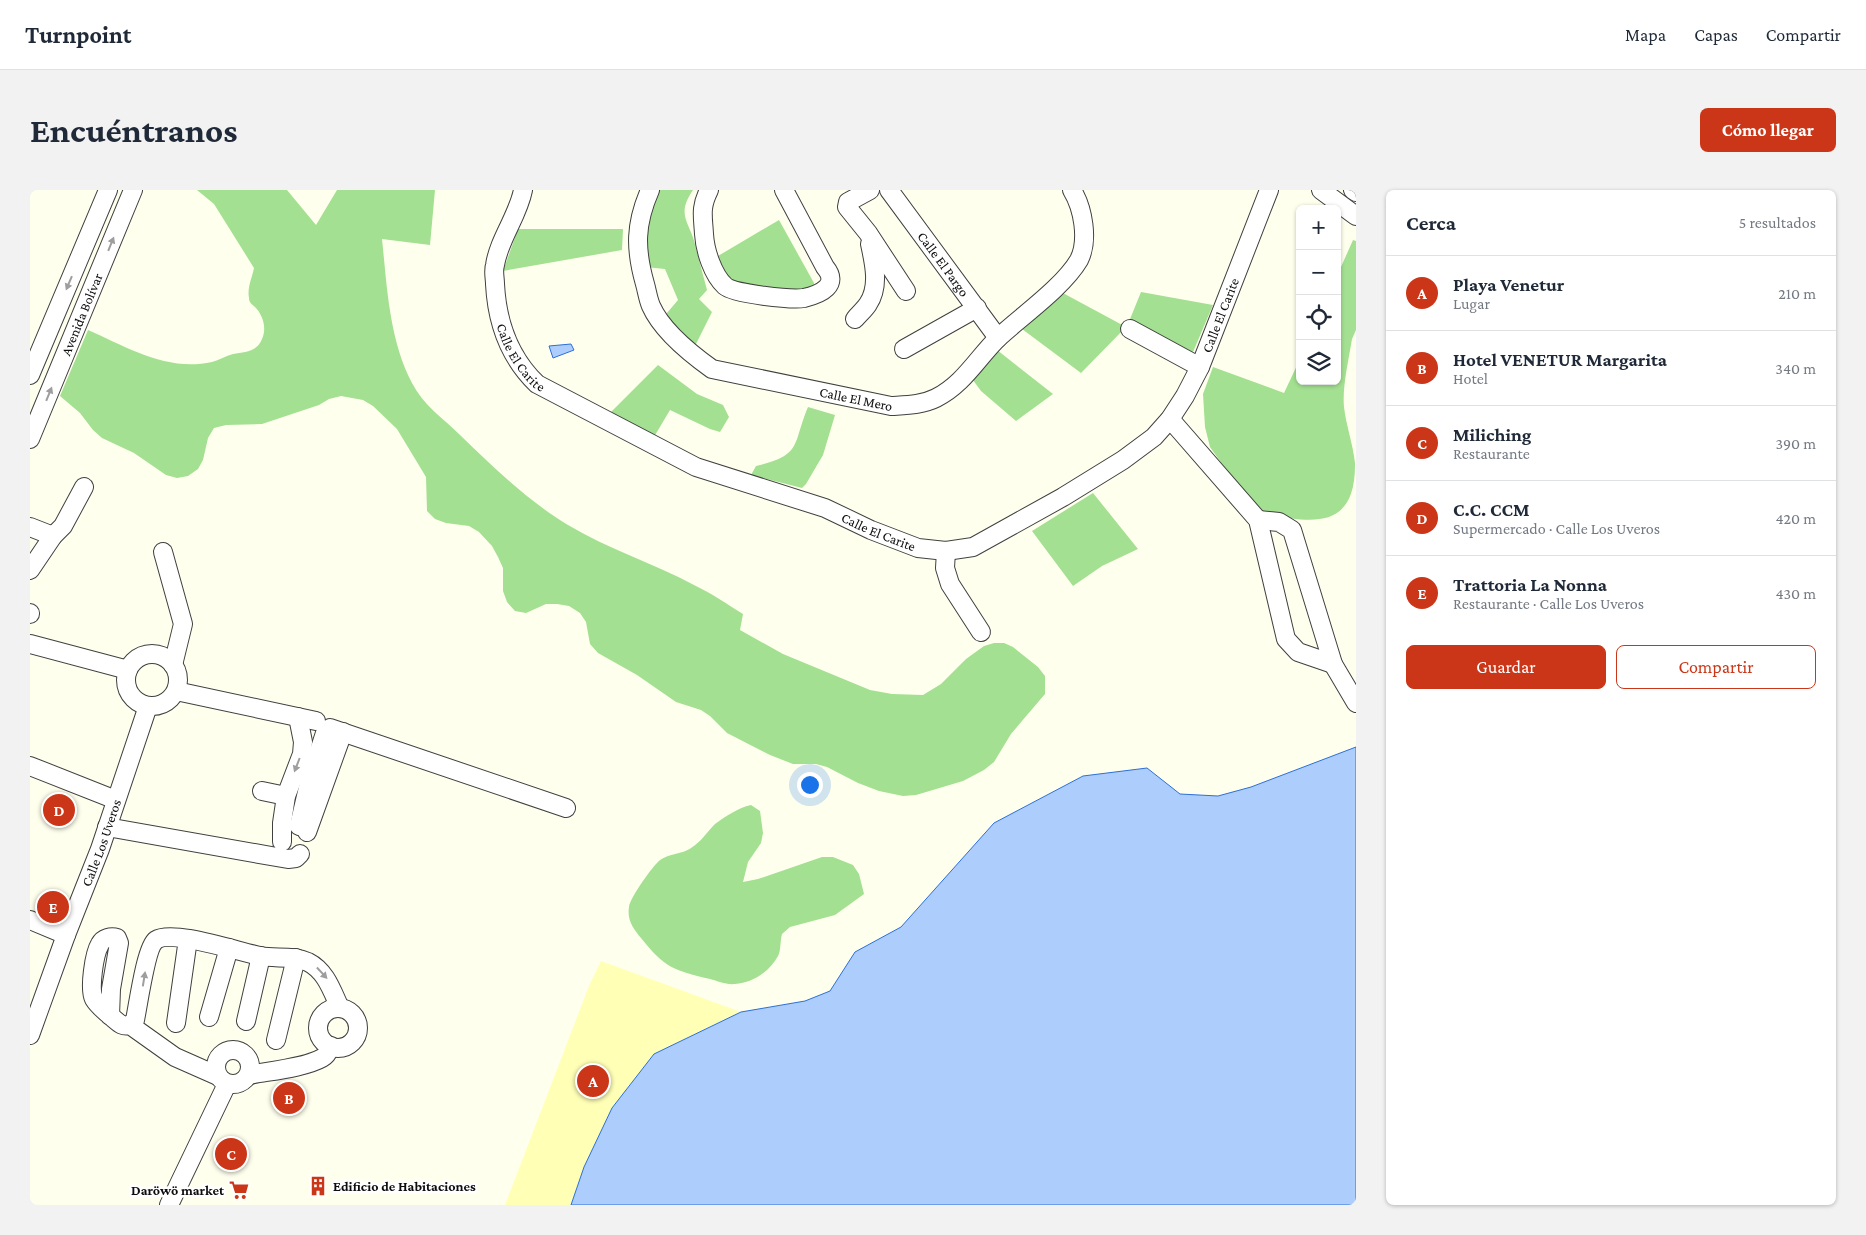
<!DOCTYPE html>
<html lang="es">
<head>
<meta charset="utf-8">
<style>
	:root { --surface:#fff; --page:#f2f2f3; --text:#1f2937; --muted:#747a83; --line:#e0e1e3; --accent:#cb3618 }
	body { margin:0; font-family:"Crimson Pro",serif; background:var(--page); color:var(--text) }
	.controls { position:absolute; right:15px; top:15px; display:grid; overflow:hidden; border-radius:8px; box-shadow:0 1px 4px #0004 }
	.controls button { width:45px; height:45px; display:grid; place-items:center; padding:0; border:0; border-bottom:1px solid var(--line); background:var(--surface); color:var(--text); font:25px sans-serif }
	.you { position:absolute; left:779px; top:594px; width:18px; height:18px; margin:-12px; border:4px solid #fff; border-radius:50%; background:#1a73e8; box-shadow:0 0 0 8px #1a73e833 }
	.badge { display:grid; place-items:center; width:32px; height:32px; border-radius:50%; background:var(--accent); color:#fff; font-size:16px; font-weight:700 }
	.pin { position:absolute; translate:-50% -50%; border:2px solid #fff; box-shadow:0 1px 5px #0006 }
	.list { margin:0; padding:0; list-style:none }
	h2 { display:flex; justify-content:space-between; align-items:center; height:65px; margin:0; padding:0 20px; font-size:21px }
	h2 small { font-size:16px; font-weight:400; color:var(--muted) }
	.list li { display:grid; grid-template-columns:32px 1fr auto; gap:15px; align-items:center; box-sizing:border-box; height:75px; padding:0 20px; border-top:1px solid var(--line) }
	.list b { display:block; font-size:19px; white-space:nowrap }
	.list p { margin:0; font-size:16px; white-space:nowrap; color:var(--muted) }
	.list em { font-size:16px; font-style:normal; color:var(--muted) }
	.actions { display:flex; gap:10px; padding:15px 20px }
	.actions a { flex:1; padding:11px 0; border:1px solid var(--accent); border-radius:8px; text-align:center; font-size:18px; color:var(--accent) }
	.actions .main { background:var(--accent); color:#fff }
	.icon { flex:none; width:28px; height:28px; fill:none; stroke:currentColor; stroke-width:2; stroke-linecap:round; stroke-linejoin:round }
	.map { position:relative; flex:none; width:1326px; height:1015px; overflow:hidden; border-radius:8px }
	header { display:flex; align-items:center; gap:30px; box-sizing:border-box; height:70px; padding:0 25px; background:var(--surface); border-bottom:1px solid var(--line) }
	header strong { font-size:24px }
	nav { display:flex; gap:28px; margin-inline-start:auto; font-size:18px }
	.intro { display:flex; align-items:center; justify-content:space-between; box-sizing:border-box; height:120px; padding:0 30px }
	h1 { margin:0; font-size:35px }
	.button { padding:12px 22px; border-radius:8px; background:var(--accent); color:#fff; font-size:18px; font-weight:700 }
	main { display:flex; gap:30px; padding:0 30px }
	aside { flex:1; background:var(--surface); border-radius:8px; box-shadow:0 1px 4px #0004 }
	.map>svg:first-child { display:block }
	.forest { fill:#a3e091 }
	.sand { fill:#ffffb6 }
	.water { fill:#adcdfc; stroke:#2c6fda }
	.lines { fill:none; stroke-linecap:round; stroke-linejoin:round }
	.minor-casing { stroke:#404040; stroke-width:20 }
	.minor { stroke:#fff; stroke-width:18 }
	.oneway { fill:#9e9e9e }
	.labels { text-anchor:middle; stroke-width:5; stroke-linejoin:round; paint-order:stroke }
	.street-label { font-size:14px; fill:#0d0d0d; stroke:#fff }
	.poi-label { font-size:14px; font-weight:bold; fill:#0d0d0d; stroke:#fff; text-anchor:start }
</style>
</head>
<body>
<header>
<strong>Turnpoint</strong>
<nav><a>Mapa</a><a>Capas</a><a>Compartir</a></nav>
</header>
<div class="intro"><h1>Encuéntranos</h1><a class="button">Cómo llegar</a></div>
<main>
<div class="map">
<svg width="1326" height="1015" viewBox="0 0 1326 1015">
	<rect width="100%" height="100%" fill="#ffe"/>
	<g class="forest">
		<path d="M167,0H257L286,35L307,0H405L400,55L352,49C357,96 359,149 382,193C393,215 413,228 430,245C463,277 498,311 538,335C578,359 623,373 664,395C681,403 697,414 713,424L710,440L753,464L840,500L862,504L893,505L911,494L936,469L954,456L964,453H974L983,457L1008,477L1015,486V504L981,544L964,572L954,580L933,591L886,605L873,606L849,601L828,593L797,577L786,574H763L740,565L697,543L680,526L671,520L646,512L607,485L568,463L560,454L556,432L550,423L539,416L527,414H516L496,423L485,421L477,412L473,401V378L468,367L462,356L449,342L439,336L416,333L405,329L397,321L396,287L367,239L343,216L333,210L311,206L299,209L289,215L232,234L196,235L184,238L178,248L173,270L168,279L158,286L147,288L136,285L104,263L72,248L63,240L50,223L30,206L58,140C97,157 137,182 182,172C189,170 196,166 203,164C215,162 227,162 232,149C237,138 233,125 225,117C222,114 219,113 219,108C217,98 222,88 224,78L184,14Z"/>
		<path d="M623,0H663C646,25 659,31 665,54C669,70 673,85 677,100L669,109L682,122L661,164L631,130L648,110L635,79L615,77V45Z"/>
		<polygon points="749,30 784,93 784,99 780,103 705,99 692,81 688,66"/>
		<polygon points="488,39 593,39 592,60 473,81"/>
		<path d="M1323,50L1326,51V140L1322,149C1319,168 1312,198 1314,217C1316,235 1323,254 1325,273C1326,346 1275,331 1226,322L1180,257L1175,237L1173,204L1183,177L1254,203L1270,169V191H1307V86Z"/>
		<polygon points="1031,102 1096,137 1051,183 988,136"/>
		<polygon points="1111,102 1183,115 1163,162 1098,134"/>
		<polygon points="967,160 1023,204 986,231 951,201 940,186"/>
		<polygon points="628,175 667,204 693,215 699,227 690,242 680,239 640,220 621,252 575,228"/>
		<path d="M778,217L805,225L793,265L776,294L772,298L721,285L726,276C773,265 762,255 778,217Z"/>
		<polygon points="1063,303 1108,359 1072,376 1043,396 1002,341"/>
		<path d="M721,615L730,621L733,643L731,653L718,672L713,692L728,689L792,667H803L823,675L829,684L834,704L805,725L760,737L752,744C750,751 751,761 748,766C740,781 723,793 705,794C696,795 688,791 680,789C643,780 635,778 611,748C603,738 597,730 599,717C600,708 620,680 627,673C636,663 651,665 661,658C671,652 677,642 685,634C696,626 708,618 721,615Z"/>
	</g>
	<polygon class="sand" points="571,771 711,822 624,864 582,918 554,977 541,1015 475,1015 559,796"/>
	<g class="water">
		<polygon points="541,154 544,160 523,168 519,156"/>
		<polygon points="1326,557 1326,1015 541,1015 554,977 582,918 624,864 711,822 775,811 800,801 825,762 871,737 964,633 1053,586 1117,578 1150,604 1188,606 1221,597"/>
	</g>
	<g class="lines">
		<defs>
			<g id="minor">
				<path id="s1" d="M493,0C488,26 469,49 465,75C463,81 465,88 465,94C467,133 479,167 507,194L666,277L795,318L841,340L888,358L916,361L943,357L1033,307L1093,270L1124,247L1140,229L1155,206L1170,177L1239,0"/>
				<path id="s2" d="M620,0C605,34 605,59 615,94C617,101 618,109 621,116C632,141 661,164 682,179L861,216C876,215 892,215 906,208C934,194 948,167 969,147C993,125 1033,97 1049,70C1059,50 1053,18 1042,0"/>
				<path d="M679,0C670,18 673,26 674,44C675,61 683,85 695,96C704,104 762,110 774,108C791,104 810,95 795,77L754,0"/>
				<polyline points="840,0 818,12 817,17 838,43 876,101"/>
				<path id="s3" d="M859,0L968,148"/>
				<polyline points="1291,0 1326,26"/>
				<polyline points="1323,0 1326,2"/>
				<path d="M825,129C829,124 835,119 838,114C850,96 844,73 840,54"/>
				<polyline points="1100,139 1170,177"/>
				<polyline points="874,159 947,118"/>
				<polyline points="0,185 78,0"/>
				<polyline points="1140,229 1228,330 1256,449 1268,462 1303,474"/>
				<path id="s4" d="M0,249L103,0"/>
				<polyline points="1228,330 1249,332 1262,340 1303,474 1326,513"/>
				<polyline points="0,337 23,346"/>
				<polyline points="916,361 915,378 920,394 951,442"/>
				<polyline points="133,362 153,434 143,475"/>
				<polyline points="0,380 23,346 33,336 54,297"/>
				<polyline points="0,423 0,424"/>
				<polyline points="0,454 98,480"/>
				<circle cx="122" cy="490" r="26"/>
				<polyline points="146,501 286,531"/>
				<polyline points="300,538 536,618"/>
				<polyline points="0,576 86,610"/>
				<polyline points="232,601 256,606"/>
				<polyline points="269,636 280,589 295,543"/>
				<polyline points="77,637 258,669 266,668 270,664"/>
				<polyline points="277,642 313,542"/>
				<polyline points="252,652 252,633 256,606 272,564 273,552 268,527"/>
				<polyline points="0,730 36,745"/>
				<circle cx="308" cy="838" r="20"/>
				<path d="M80,826L81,799L89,753L87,748C81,746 73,748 70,754C64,764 59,799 64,809C68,816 77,823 83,828C89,833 92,837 100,835L145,867L188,886"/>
				<polyline points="179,827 199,758"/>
				<polyline points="216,831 231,766"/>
				<polyline points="146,833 158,749"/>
				<path d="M100,835L105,830C108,816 116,757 126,750C142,739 209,762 230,766C245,769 263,765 278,772C296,781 302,801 310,818"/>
				<path id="s5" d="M0,845L36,745L70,659L118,516"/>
				<polyline points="246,850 266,768"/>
				<circle cx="203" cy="877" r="17"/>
				<path d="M219,885C239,881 274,878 292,868C296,866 299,861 301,856"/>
				<polyline points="139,1015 197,894"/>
			</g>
		</defs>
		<use href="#minor" class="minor-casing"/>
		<use href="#minor" class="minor"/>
	</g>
	<defs><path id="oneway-solid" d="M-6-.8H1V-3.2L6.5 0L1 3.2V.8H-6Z" transform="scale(1.25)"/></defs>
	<g class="oneway">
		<use href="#oneway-solid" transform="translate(81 54) rotate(-68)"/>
		<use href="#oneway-solid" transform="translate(39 93) rotate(113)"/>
		<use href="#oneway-solid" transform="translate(19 204) rotate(-68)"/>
		<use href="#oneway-solid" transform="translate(267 575) rotate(111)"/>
		<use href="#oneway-solid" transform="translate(292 783) rotate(47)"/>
		<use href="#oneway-solid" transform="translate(114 789) rotate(-81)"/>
	</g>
	<defs>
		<symbol id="building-bare" viewBox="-9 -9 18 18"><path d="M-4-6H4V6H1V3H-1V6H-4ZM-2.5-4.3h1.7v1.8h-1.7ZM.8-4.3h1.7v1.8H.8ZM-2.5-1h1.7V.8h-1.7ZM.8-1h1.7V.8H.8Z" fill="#cb3618" stroke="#fff" stroke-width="2.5" paint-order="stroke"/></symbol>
		<symbol id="supermarket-bare" viewBox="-9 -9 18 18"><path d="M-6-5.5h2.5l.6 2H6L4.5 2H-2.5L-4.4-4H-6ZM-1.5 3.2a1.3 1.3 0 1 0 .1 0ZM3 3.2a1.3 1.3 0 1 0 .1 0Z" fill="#cb3618" stroke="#fff" stroke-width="2.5" paint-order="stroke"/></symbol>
	</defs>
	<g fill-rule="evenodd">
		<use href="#building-bare" x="274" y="982" width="28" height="28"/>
		<use href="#supermarket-bare" x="195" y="986" width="28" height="28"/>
	</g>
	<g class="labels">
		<g class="street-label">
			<text dy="5" stroke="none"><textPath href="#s3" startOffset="92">Calle El Pargo</textPath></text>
			<text dy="5" stroke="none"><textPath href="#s4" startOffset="135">Avenida Bolívar</textPath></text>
			<text dy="5" stroke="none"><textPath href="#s1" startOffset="1034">Calle El Carite</textPath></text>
			<text dy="5" stroke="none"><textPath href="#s1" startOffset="179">Calle El Carite</textPath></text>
			<text dy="5" stroke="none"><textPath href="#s2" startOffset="355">Calle El Mero</textPath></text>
			<text dy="5" stroke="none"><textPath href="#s1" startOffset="584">Calle El Carite</textPath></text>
			<text dy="5" stroke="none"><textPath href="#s5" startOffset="205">Calle Los Uveros</textPath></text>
		</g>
		<g class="poi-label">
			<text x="303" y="1001">Edificio de Habitaciones</text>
			<text x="194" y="1005" text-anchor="end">Daröwö market</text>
		</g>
	</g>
</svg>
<div class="controls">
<button>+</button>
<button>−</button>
<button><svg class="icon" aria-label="locate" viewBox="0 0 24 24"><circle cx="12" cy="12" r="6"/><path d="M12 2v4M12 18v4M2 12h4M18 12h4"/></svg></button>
<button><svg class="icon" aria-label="layers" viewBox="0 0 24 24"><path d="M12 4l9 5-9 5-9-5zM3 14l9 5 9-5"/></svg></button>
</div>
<div class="you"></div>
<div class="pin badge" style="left:563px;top:891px">A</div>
<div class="pin badge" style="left:259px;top:908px">B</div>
<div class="pin badge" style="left:201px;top:964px">C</div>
<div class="pin badge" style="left:29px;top:620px">D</div>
<div class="pin badge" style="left:23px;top:717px">E</div>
</div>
<aside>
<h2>Cerca<small>5 resultados</small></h2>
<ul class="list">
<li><span class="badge">A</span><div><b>Playa Venetur</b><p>Lugar</p></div><em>210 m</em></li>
<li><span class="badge">B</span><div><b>Hotel VENETUR Margarita</b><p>Hotel</p></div><em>340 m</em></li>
<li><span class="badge">C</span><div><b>Miliching</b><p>Restaurante</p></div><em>390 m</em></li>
<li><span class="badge">D</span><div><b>C.C. CCM</b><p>Supermercado · Calle Los Uveros</p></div><em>420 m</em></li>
<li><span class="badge">E</span><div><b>Trattoria La Nonna</b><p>Restaurante · Calle Los Uveros</p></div><em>430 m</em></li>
</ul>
<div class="actions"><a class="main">Guardar</a><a>Compartir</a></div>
</aside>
</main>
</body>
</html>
